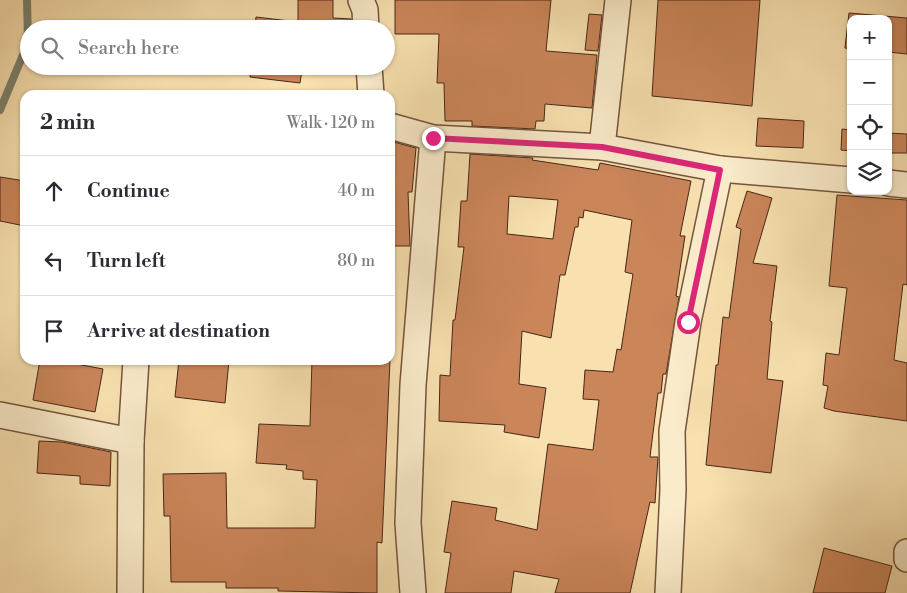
<!DOCTYPE html>
<html lang="en">
<head>
<meta charset="utf-8">
<style>
	:root { --surface:#fff; --page:#f2f2f3; --text:#2b2b33; --muted:#7c7c81; --line:#e1e1e2 }
	body { margin:0; font-family:"Libre Bodoni",serif; background:var(--page); color:var(--text) }
	.controls { position:absolute; right:15px; top:15px; display:grid; overflow:hidden; border-radius:10px; box-shadow:0 1px 4px #0004 }
	.controls button { width:45px; height:45px; display:grid; place-items:center; padding:0; border:0; border-bottom:1px solid var(--line); background:var(--surface); color:var(--text); font:25px sans-serif }
	.stop { position:absolute; width:15px; height:15px; margin:-11px; border:4px solid #db2777; border-radius:50%; background:#fff }
	.stop.end { background:#db2777; border-color:#fff; box-shadow:0 1px 5px #0008 }
	.list { margin:0; padding:0; list-style:none }
	h2 { display:flex; justify-content:space-between; align-items:center; height:65px; margin:0; padding:0 20px; font-size:21px }
	h2 small { font-size:16px; font-weight:400; color:var(--muted) }
	.list li { display:grid; grid-template-columns:32px 1fr auto; gap:15px; align-items:center; box-sizing:border-box; height:70px; padding:0 20px; border-top:1px solid var(--line) }
	.list b { display:block; font-size:19px; white-space:nowrap }
	.list em { font-size:16px; font-style:normal; color:var(--muted) }
	.icon { flex:none; width:28px; height:28px; fill:none; stroke:currentColor; stroke-width:2; stroke-linecap:round; stroke-linejoin:round }
	.map { position:relative; flex:none; width:907px; height:593px; overflow:hidden }
	.search { position:absolute; background:var(--surface); box-shadow:0 1px 4px #0004; left:20px; top:20px; width:375px; height:55px; display:flex; align-items:center; gap:12px; box-sizing:border-box; padding:0 18px; border-radius:28px; color:var(--muted); font-size:19px }
	.panel { position:absolute; background:var(--surface); box-shadow:0 1px 4px #0004; left:20px; top:90px; width:375px; height:275px; border-radius:15px }
	.map>svg:first-child { display:block }
	.lines { fill:none; stroke-linecap:round; stroke-linejoin:round }
	.stream { stroke:#7b816f; stroke-width:8 }
	.building { fill:#ca8559; stroke:#482617; fill-rule:evenodd }
	.minor-casing { stroke:#74543d; stroke-width:28 }
	.minor { stroke:#faebcb; stroke-width:25 }
	.route { stroke:#db2777; stroke-width:6 }
</style>
</head>
<body>
<div class="map">
<svg width="907" height="593" viewBox="0 0 907 593">
	<rect width="100%" height="100%" fill="#f8e0af"/>
	<filter id="stains"><feTurbulence type="fractalNoise" baseFrequency=".004" numOctaves="4"/><feColorMatrix values="0 0 0 0 .2 0 0 0 0 .09 0 0 0 0 .02 0 0 0 .5 -.17"/></filter>
	<radialGradient id="worn" r=".72"><stop offset=".6" stop-color="#630" stop-opacity="0"/><stop offset="1" stop-color="#630" stop-opacity=".3"/></radialGradient>
	<g class="lines">
		<polyline class="stream" points="0,110 28,43 27,0"/>
	</g>
	<g class="building">
		<polygon points="298,0 333,0 333,18 351,19 351,29 255,29 256,17 298,22"/>
		<polygon points="395,0 551,0 546,51 597,55 592,108 545,104 544,121 536,121 535,129 472,126 472,121 445,121 444,83 437,83 439,34 395,34"/>
		<polygon points="658,0 760,0 752,106 652,96"/>
		<polygon points="849,13 907,18 907,54 888,52 888,19 851,19 851,49 845,48"/>
		<polygon points="589,14 602,15 598,51 585,50"/>
		<polygon points="251,66 348,66 348,73 302,70 300,83 250,77"/>
		<polygon points="758,118 804,121 803,148 756,146"/>
		<polygon points="842,129 851,130 851,151 841,150"/>
		<polygon points="888,133 907,134 907,153 888,153"/>
		<polygon points="390,141 416,148 412,192 408,192 410,246 390,246"/>
		<path d="M470,154L533,158L532,160L598,170L600,163L691,181L680,236H685L676,296L679,297L666,374H663L661,393H658L650,457H658L655,503L650,502L630,593H555L559,579L514,571L511,593H445L451,553L444,552L452,501L497,508L495,520L537,530L548,444L593,450L599,400L583,399L585,370L613,372L617,349L621,350L633,274L625,272L632,220L584,210L583,218L579,217L578,227H575L565,275H560L551,338L522,331L519,384L546,388L539,438L504,432L505,425L439,421L440,375L450,376L453,320H455L464,247H458L461,201H467ZM509,196L558,200L553,239L507,234Z"/>
		<polygon points="0,177 25,181 25,226 0,221"/>
		<polygon points="747,191 772,198 753,263 777,266 770,321 772,322 767,379 783,381 771,473 706,465 716,365 718,365 723,317 729,318 741,229 736,227"/>
		<polygon points="837,195 907,200 907,285 903,284 894,360 907,363 907,421 834,411 824,408 828,386 823,385 826,353 839,355 847,288 829,286"/>
		<polygon points="40,360 55,360 103,369 95,412 33,400"/>
		<polygon points="179,360 229,360 225,403 175,397"/>
		<polygon points="312,360 390,360 382,543 377,542 377,593 278,591 278,588 226,588 226,582 171,582 170,516 164,516 163,474 226,473 227,528 315,528 317,480 303,479 303,471 286,469 287,465 256,463 259,424 310,426"/>
		<polygon points="39,441 62,442 111,452 110,486 80,484 80,476 37,473"/>
		<polygon points="824,548 892,566 885,593 813,593"/>
	</g>
	<g class="lines">
		<defs>
			<g id="minor">
				<polyline points="361,0 365,10 366,29"/>
				<polyline points="369,66 371,95"/>
				<polyline points="390,126 433,138 602,147 720,169 851,180"/>
				<polyline points="602,147 618,0"/>
				<polyline points="888,183 907,185"/>
				<polyline points="0,415 131,441"/>
				<polyline points="907,552 907,559"/>
				<polyline points="130,593 131,441 136,360"/>
				<polyline points="413,593 408,523 413,385 433,138"/>
				<polyline points="668,593 673,490 672,431 688,322 720,169"/>
			</g>
		</defs>
		<use href="#minor" class="minor-casing"/>
		<use href="#minor" class="minor"/>
	</g>
	<g class="lines">
		<polyline class="route" points="433,138 602,147 720,170 688,322"/>
	</g>
	<rect width="100%" height="100%" filter="url(#stains)"/>
	<rect width="100%" height="100%" fill="url(#worn)"/>
</svg>
<div class="controls">
<button>+</button>
<button>−</button>
<button><svg class="icon" aria-label="locate" viewBox="0 0 24 24"><circle cx="12" cy="12" r="6"/><path d="M12 2v4M12 18v4M2 12h4M18 12h4"/></svg></button>
<button><svg class="icon" aria-label="layers" viewBox="0 0 24 24"><path d="M12 4l9 5-9 5-9-5zM3 14l9 5 9-5"/></svg></button>
</div>
<div class="stop" style="left:688px;top:322px"></div>
<div class="stop end" style="left:433px;top:138px"></div>
<div class="search"><svg class="icon" aria-label="search" viewBox="0 0 24 24"><circle cx="10" cy="10" r="6"/><path d="M15 15l6 6"/></svg>Search here</div>
<section class="panel">
<h2>2 min<small>Walk · 120 m</small></h2>
<ul class="list">
<li><svg class="icon" aria-label="ahead" viewBox="0 0 24 24"><path d="M12 20V5M6 11l6-6 6 6"/></svg><div><b>Continue</b></div><em>40 m</em></li>
<li><svg class="icon" aria-label="left" viewBox="0 0 24 24"><path d="M17 20v-9H6M10 6l-5 5 5 5"/></svg><div><b>Turn left</b></div><em>80 m</em></li>
<li><svg class="icon" aria-label="arrive" viewBox="0 0 24 24"><path d="M6 21V4h12l-3 4 3 4H6"/></svg><div><b>Arrive at destination</b></div></li>
</ul>
</section>
</div>
</body>
</html>
